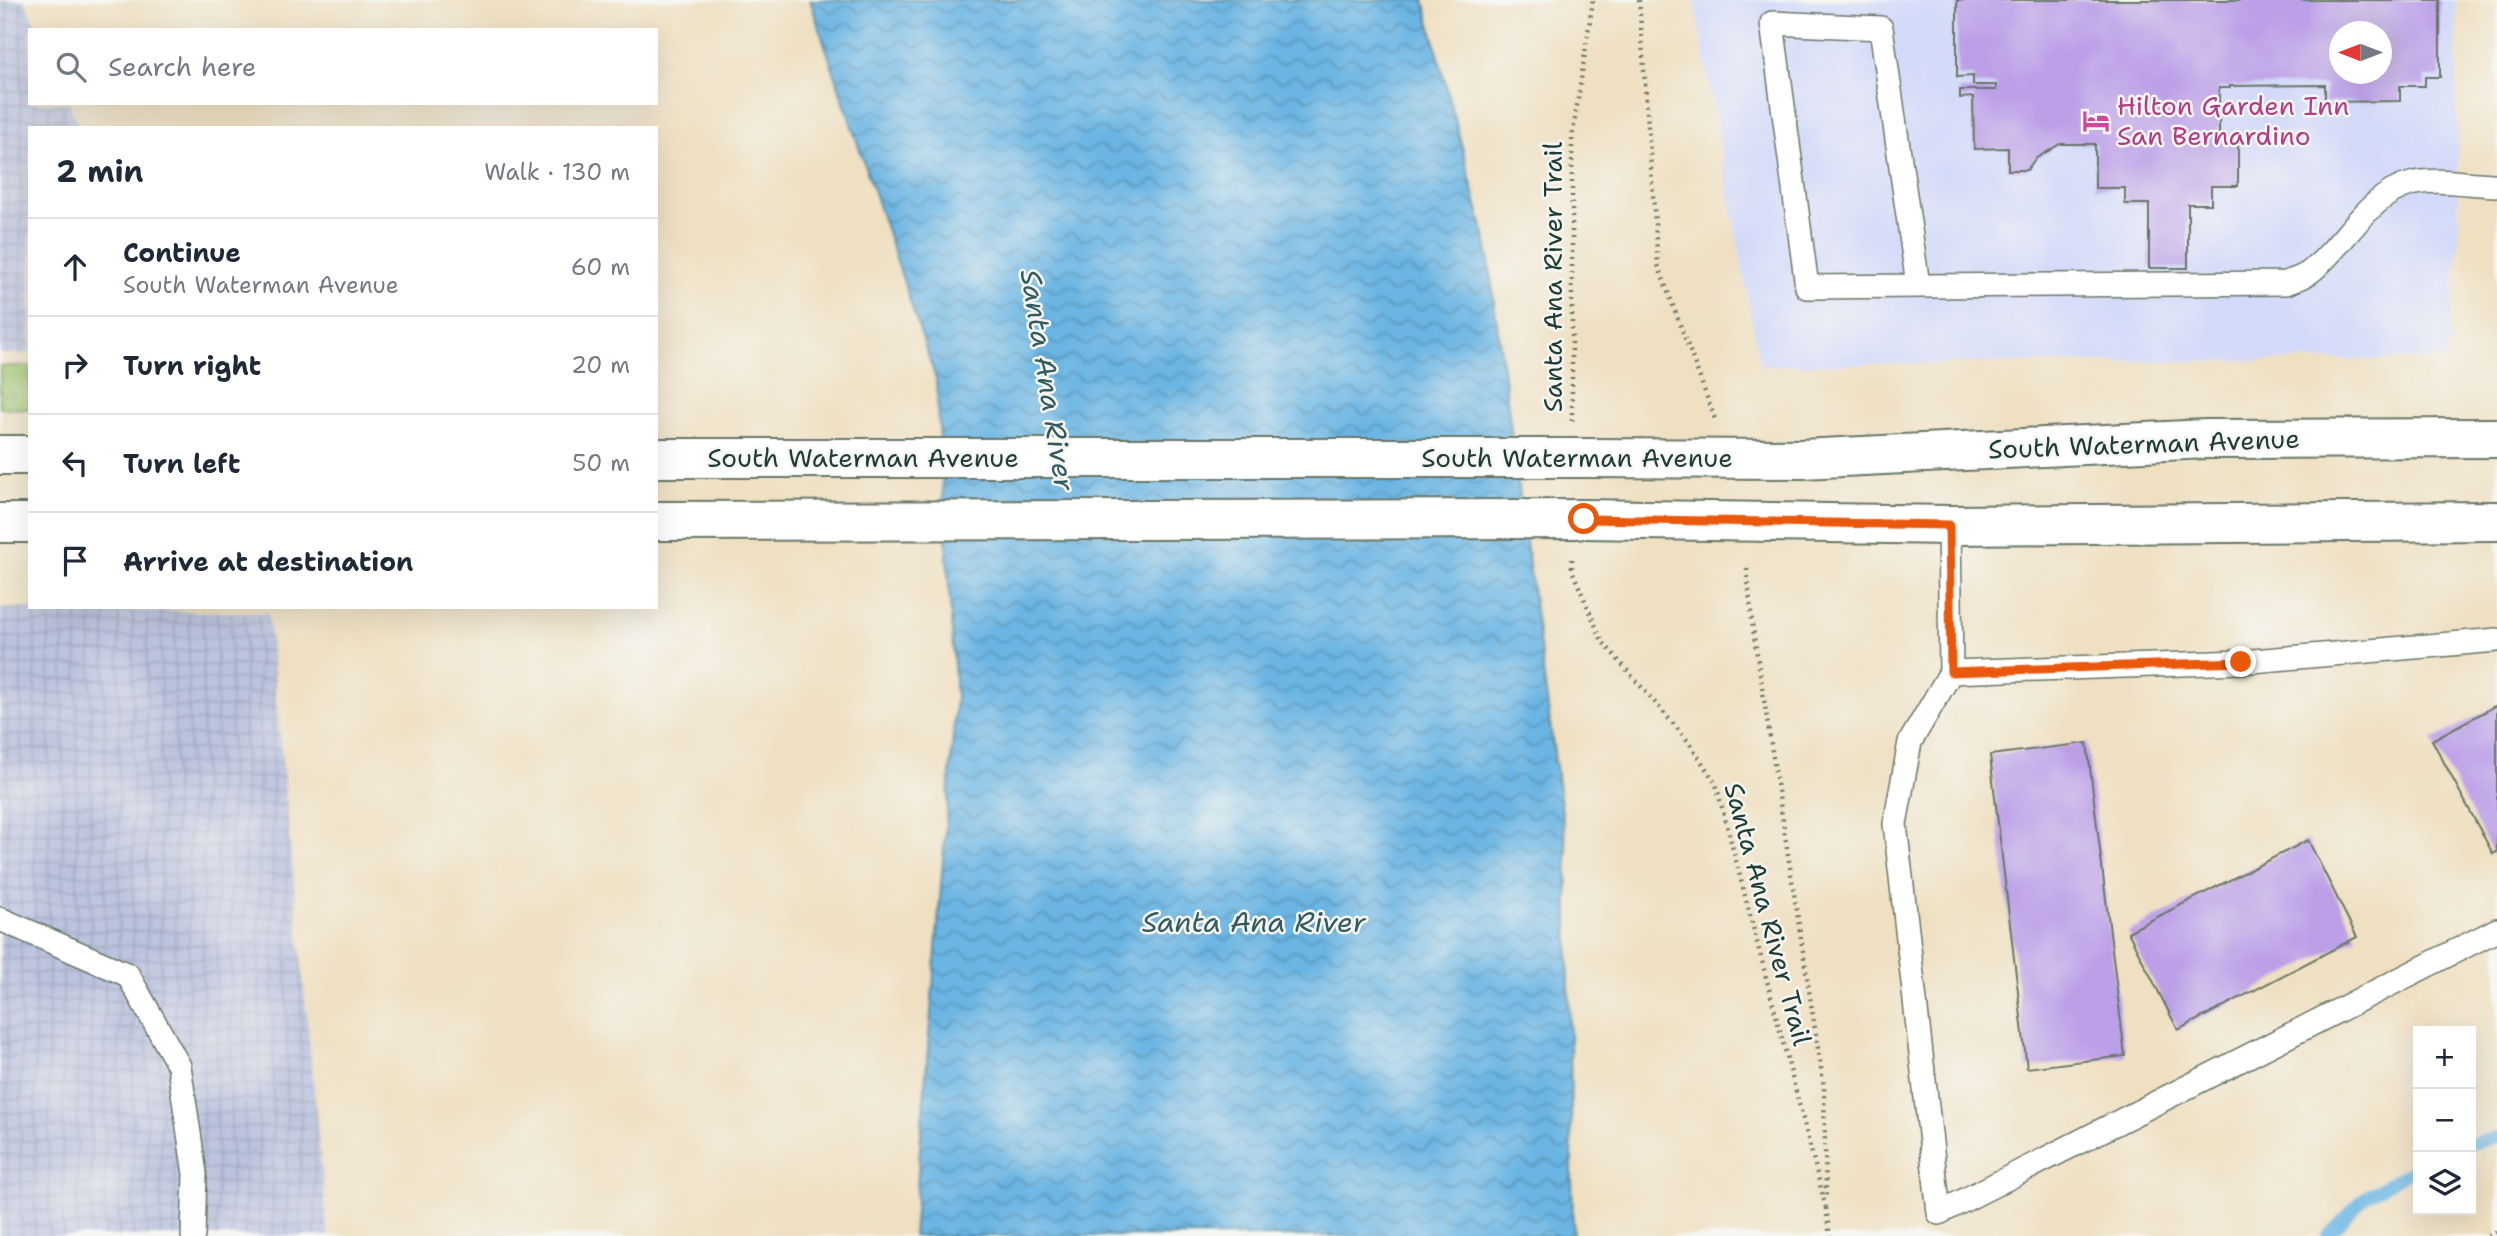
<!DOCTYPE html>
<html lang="en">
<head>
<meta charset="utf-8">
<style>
	:root { --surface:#fff; --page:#f2f2f3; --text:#1f2937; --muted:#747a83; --line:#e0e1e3 }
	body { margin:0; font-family:"Shantell Sans",sans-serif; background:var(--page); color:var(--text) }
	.controls { position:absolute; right:21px; bottom:21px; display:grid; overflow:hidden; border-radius:0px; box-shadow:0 7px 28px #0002 }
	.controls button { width:63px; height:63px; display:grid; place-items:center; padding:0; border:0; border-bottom:2px solid var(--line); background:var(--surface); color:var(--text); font:35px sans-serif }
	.compass { position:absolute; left:2329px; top:21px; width:63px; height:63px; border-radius:50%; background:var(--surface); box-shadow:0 7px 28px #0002; rotate:270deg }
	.stop { position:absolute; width:21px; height:21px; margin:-16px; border:5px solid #ea580c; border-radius:50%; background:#fff }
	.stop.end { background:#ea580c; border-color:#fff; box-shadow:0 2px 7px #0008 }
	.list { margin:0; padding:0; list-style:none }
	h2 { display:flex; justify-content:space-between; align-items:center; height:91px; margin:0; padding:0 28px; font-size:30px }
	h2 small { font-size:23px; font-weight:400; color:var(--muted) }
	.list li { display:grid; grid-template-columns:46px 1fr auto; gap:21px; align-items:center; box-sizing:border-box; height:98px; padding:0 28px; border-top:2px solid var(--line) }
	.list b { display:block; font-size:26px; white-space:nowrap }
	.list p { margin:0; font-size:23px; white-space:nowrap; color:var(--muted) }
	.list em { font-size:23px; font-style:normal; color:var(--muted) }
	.icon { flex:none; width:38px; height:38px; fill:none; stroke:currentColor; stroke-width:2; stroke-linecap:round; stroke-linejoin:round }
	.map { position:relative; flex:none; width:2497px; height:1236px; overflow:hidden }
	.search { position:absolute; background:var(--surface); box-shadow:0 7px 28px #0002; left:28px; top:28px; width:630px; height:77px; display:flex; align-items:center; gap:18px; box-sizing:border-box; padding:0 24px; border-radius:0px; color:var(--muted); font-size:26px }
	.panel { position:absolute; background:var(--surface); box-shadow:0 7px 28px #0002; left:28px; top:126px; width:630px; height:483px; border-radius:0px }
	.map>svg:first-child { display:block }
	.built { fill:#d2d9f9; fill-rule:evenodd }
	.industrial { fill:url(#industrial-grid) }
	.grass { fill:url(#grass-tufts); stroke:#608252; stroke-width:2 }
	.water { fill:url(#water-waves); stroke:#45798c; stroke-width:2 }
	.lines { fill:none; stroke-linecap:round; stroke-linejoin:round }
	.stream { stroke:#6bb5e3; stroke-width:12 }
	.building { fill:#bb9fe7; fill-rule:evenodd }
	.lane-casing { stroke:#687666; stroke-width:26 }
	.primary-casing { stroke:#687666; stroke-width:42 }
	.path { stroke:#687666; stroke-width:4.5; stroke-dasharray:2 5; stroke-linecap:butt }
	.lane { stroke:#fff; stroke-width:23 }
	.primary { stroke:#fff; stroke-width:38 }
	.primary-bridge-casing { stroke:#687666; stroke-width:42; stroke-linecap:butt }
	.primary-bridge { stroke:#fff; stroke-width:38 }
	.route { stroke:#ea580c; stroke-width:9 }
	.labels { text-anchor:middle; stroke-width:5; stroke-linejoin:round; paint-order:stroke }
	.hotel-label { font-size:26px; fill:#b23c85; stroke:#f6f6f2; text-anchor:start }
	.street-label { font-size:26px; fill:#1f3d34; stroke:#f6f6f2 }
	.water-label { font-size:28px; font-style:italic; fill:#325b60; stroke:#f6f6f2 }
</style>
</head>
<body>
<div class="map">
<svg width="2497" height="1236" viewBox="0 0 2497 1236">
	<defs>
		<pattern id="industrial-grid" width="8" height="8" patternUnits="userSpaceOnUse" patternTransform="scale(1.75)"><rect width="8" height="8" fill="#bcc3de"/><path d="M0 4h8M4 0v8" fill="none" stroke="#a1a8bf"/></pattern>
		<pattern id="grass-tufts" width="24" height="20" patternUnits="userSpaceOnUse" patternTransform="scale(1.75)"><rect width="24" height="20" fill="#a1c771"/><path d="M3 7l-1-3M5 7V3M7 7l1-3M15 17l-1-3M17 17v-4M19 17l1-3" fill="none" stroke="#83a35e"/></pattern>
		<pattern id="water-waves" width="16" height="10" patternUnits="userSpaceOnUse" patternTransform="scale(1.75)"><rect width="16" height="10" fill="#6bb5e3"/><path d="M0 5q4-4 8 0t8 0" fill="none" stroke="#5794b9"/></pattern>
	</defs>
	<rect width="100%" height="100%" fill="#f6f6f2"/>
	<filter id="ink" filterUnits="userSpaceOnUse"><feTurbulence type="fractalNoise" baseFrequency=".0143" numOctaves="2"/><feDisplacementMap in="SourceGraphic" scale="14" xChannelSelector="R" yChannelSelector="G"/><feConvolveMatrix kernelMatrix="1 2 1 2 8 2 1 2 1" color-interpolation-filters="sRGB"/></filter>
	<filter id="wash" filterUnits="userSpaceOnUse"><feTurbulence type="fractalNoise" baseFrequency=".00686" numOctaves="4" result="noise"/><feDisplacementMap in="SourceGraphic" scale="28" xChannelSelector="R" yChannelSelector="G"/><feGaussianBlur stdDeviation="1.57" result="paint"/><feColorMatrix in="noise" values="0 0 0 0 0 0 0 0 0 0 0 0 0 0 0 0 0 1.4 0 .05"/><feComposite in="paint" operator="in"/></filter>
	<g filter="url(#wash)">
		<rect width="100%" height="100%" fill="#efe0c2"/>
		<path class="built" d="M1694,0H2456L2459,240L2447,359L1760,365ZM2340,32H2382V74H2340Z"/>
		<g class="industrial">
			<polygon points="0,0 24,0 38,30 30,30 30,103 69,103 79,128 30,128 30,354 0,354"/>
			<polygon points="0,608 268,613 328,1236 0,1236"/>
		</g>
		<polygon class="grass" points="0,366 30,366 30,409 0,408"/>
		<polygon class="water" points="810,0 1424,0 1486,240 1567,851 1573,1236 913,1236 956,698 936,379"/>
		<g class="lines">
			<g class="stream">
				<polyline points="2471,1144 2497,1137"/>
				<polyline points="2327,1236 2365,1197 2418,1167"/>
			</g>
		</g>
		<g id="blocks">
			<g class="building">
				<path d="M1957,0H2440V77H2425V86H2400V101L2325,102V85L2230,86V88H2219V140H2238V186H2211V204H2188V268H2149V204H2125V188H2095V144H2060L2035,159L2027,170H2008V148L1974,149L1973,97L1960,98V90H1996V85H1973V76L1957,77ZM2340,32H2382V74H2340Z"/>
				<polygon points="2497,705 2497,852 2493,854 2432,740"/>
				<polygon points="2087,743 2125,1056 2027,1068 1990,755"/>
				<polygon points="2308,840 2357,937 2178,1030 2128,932"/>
			</g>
		</g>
	</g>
	<g filter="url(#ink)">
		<use href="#blocks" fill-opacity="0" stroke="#687666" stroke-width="2"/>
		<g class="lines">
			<defs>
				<g id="lane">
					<path d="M1918,285L1881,28L1772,23L1807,287L2286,283C2294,280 2304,277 2310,272C2345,245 2367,195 2411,184C2437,177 2470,185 2497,185"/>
					<polyline points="1949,525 1951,672"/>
					<polyline points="2497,640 2241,662 1951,672 1910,742 1895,824 1939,1213 2497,930"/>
					<polyline points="0,919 128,975 179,1066 195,1174 193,1236"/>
				</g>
				<g id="primary">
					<polyline points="0,455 30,455"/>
					<polyline points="1583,458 1802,459 2206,439 2497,438"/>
					<polyline points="1584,519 1949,525 2497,521"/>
					<polyline points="0,523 30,523"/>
				</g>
			</defs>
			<use href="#lane" class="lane-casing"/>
			<use href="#primary" class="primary-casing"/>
			<g class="path">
				<polyline points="1639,0 1658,265 1715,419"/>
				<polyline points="1572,421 1572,139 1593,0"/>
				<polyline points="1572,559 1572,570 1602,641 1688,741 1716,784 1826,1208"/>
				<polyline points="1747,569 1752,622 1824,1087 1826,1199"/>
				<polyline points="1826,1208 1830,1236"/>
				<polyline points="2488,1236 2497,1231"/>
			</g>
			<use href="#lane" class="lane"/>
			<use href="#primary" class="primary"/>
			<defs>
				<g id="primary-bridge">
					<polyline points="656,458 1583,458"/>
					<polyline points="656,521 1584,519"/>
				</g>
			</defs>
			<use href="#primary-bridge" class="primary-bridge-casing"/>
			<use href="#primary-bridge" class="primary-bridge"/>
		</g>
	</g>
	<g class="lines" filter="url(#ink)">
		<polyline class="route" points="1584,519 1949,525 1951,672 2241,662"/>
	</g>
	<defs>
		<symbol id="hotel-bare" viewBox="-9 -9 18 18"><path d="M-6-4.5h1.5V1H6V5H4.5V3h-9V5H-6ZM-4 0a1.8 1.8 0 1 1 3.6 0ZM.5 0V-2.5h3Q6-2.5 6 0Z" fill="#d1479c" stroke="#f6f6f2" stroke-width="2.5" paint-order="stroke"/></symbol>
	</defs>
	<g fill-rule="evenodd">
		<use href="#hotel-bare" x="2077" y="102" width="38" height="38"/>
	</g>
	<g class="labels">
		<g class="hotel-label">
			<text x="2117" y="115">Hilton Garden Inn<tspan x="2117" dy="30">San Bernardino</tspan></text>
		</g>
		<g class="street-label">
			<text transform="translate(1553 277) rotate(-90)" y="9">Santa Ana River Trail</text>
			<text transform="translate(2144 444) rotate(-2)" y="9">South Waterman Avenue</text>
			<text x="863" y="467">South Waterman Avenue</text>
			<text x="1577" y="467">South Waterman Avenue</text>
			<text transform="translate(1768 914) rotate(75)" y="9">Santa Ana River Trail</text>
		</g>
		<g class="water-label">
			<text transform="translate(1048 380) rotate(81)" y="10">Santa Ana River</text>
			<text x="1254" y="932">Santa Ana River</text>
		</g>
	</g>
</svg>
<div class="controls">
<button>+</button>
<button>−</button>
<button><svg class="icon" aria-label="layers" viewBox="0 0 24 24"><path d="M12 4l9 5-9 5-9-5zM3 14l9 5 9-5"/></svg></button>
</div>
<svg class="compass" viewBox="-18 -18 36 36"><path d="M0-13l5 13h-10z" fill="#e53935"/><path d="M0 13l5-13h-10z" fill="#747a83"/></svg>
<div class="stop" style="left:1584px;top:519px"></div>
<div class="stop end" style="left:2241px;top:662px"></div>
<div class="search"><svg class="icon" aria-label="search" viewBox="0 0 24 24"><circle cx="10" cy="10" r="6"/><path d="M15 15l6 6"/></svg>Search here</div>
<section class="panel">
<h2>2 min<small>Walk · 130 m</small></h2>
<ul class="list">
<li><svg class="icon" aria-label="ahead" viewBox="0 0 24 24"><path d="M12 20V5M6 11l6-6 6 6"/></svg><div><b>Continue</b><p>South Waterman Avenue</p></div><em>60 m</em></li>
<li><svg class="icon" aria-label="right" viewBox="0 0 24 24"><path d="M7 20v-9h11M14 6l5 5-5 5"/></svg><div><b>Turn right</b></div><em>20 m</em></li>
<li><svg class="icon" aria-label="left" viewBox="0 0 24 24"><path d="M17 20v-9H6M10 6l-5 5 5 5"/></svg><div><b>Turn left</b></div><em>50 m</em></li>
<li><svg class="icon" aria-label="arrive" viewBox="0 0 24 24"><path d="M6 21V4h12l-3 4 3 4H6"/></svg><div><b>Arrive at destination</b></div></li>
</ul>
</section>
</div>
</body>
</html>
